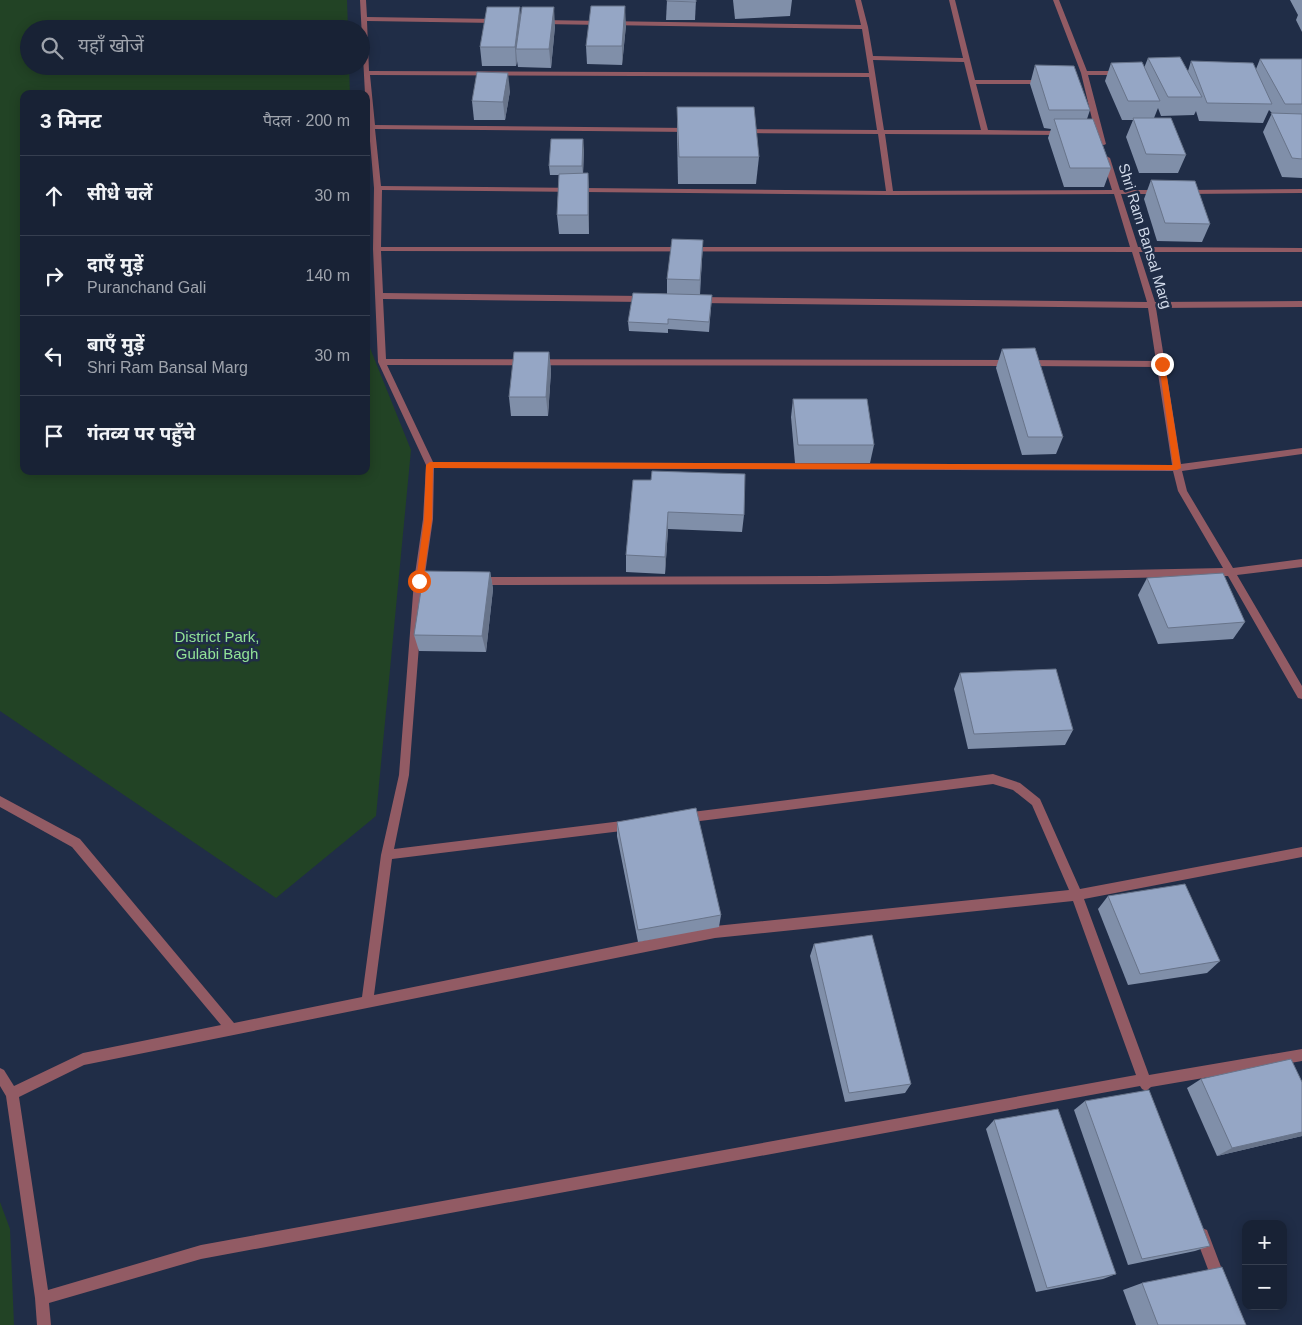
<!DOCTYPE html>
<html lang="hi">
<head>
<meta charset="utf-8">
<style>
	:root { --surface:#182235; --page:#252f41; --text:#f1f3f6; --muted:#9fa4ad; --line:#363f50 }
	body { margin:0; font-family:Helvetica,"Noto Sans Devanagari",sans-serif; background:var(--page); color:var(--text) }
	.controls { position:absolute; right:15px; bottom:15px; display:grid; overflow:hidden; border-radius:10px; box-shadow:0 2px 12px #0003 }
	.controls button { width:45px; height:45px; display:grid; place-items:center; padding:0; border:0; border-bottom:1px solid var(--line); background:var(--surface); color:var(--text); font:25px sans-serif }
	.stop { position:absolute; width:15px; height:15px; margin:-11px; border:4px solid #ea580c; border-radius:50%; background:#fff }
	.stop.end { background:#ea580c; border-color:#fff; box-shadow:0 1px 5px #0008 }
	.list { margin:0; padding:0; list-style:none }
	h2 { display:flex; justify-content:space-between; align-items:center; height:65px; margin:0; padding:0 20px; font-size:21px }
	h2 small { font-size:16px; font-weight:400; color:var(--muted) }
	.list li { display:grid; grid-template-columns:32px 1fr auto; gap:15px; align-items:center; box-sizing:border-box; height:80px; padding:0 20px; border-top:1px solid var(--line) }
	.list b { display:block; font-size:19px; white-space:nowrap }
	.list p { margin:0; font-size:16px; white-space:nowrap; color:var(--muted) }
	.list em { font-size:16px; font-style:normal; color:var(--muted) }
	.icon { flex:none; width:28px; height:28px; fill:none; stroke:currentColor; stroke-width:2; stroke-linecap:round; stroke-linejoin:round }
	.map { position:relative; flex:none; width:1302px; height:1325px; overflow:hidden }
	.search { position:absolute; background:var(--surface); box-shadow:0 2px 12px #0003; left:20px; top:20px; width:350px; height:55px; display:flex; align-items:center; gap:12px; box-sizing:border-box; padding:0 18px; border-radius:28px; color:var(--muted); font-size:19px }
	.panel { position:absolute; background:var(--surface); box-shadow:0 2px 12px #0003; left:20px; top:90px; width:350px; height:385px; border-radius:10px }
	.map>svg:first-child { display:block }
	.green { fill:#224325 }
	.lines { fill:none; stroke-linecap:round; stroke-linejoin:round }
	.street { fill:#925b64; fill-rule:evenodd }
	.wall { fill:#808fa9 }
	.shaded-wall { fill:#68748a }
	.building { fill:#95a6c5; stroke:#68748a }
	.route { fill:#ea580c }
	.labels { text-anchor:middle; stroke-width:5; stroke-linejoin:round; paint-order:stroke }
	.street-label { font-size:15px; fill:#d0d9e9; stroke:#202d47 }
	.park-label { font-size:15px; fill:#92e397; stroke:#202d47 }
</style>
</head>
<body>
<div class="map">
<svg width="1302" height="1325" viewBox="0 0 1302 1325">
	<rect width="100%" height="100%" fill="#202d47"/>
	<g class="green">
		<polygon points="0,0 347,0 348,29 29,29 29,66 349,66 350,94 24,94 24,471 366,471 366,338 411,450 376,816 276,898 0,711"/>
		<polygon points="0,1202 10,1229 14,1325 0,1325"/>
	</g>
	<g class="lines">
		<g class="street">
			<path d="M360,0H366L367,17L496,19L499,21L496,23L367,21L369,71L869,73L862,29L541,24L538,22L541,20L861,25L855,0H861L868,27L873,56L963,58L949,0H955L975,80H1043L1046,82L1043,84H976L988,130L1062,131L1065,133L1062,135L885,134L893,191L1112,190L1102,158L1106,156L1110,158L1120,190H1159L1163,192L1159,194H1121L1138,247L1302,248V252H1139L1155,302L1302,301V307L1156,308L1181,464L1302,448V454L1182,471L1187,491L1233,568L1302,559V567L1237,575L1302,686V699L1298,698L1228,576L827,584L478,585L473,581L478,577L827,576L1223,568L1178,491L1173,471L434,468L433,519L424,581L409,775L394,849L630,820L634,822L635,825L634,828L630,830L392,859L374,995L715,926L1069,890L1032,805L1013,790L993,784L684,823L680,821L679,818L680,815L684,813L993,774L1020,783L1040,799L1080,889L1302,847V857L1084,899L1149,1075L1302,1049V1061L1151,1087L1146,1091L1142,1089L1140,1086L201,1259L49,1303L51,1325H37L35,1298L6,1096L0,1086V1068L4,1070L14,1086L83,1053L221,1025L72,847L0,807V796L80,839L234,1023L362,997L381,855L399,775L414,581L423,519L426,465L378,362L373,249L374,188L366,94H365ZM873,60L964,62L981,130H884ZM370,75L869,77L877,130L744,129L741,131L744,133L878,134L886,191L381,186L375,129L690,132L693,130L690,128L375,125ZM382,190L890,195L1114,194L1130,247H381ZM381,251L1132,252L1147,302L698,297L694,300L698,303L1148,308L1156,361L1028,360L1024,363L1028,366L1157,367L1172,465L433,462L387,365L1011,366L1015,363L1011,360L386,359L383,299L644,302L648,299L644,296L383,293ZM1073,901L1136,1075L201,1245L48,1290L19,1097L84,1065L715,938Z"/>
			<polygon points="1053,0 1059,0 1087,71 1120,71 1123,73 1120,75 1088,75 1106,144 1104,145 1098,144 1081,73"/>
			<polygon points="1302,189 1302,193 1186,194 1182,192 1186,190"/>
			<polygon points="1202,1228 1207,1230 1226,1280 1224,1285 1219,1287 1214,1285 1195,1235 1197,1230"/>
		</g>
	</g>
	<g class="wall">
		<polygon points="667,0 696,0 695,20 666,20"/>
		<polygon points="733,0 792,0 790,16 735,19"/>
		<polygon points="1290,0 1302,0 1302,32 1296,20 1298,15"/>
		<polygon points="521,14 555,26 551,68 518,67 517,61 516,66 482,66 480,47"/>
		<polygon points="626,25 622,65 587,64 586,46"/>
		<polygon points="1148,58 1188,71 1191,61 1256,69 1260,59 1302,59 1302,178 1282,177 1263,132 1272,113 1269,110 1263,123 1199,121 1196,111 1194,115 1161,116 1158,108 1154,118 1186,155 1178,173 1139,173 1126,137 1133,120 1122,120 1105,81 1111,63 1144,68"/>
		<polygon points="1035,65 1090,110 1087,119 1111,168 1104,187 1064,187 1048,138 1051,129 1044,128 1030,84"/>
		<polygon points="510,91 505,120 474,120 472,101"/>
		<polygon points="677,107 759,157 756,184 678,184 677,135"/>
		<polygon points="584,149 583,173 588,173 589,192 589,234 559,234 557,215 559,175 550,175 549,166"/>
		<polygon points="1151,180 1210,224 1202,242 1157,241 1144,199"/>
		<polygon points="703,240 700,295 712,295 709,332 668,329 668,333 629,331 628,322 667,294 667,279"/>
		<polygon points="1002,349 1063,437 1056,454 1022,455 996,368"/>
		<polygon points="549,352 551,371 548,416 511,416 509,397"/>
		<polygon points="793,399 874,445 870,463 795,463 791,417"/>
		<polygon points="633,480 744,515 742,532 668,529 665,574 626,572 626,555"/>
		<polygon points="490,572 493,589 486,652 419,651 414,635"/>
		<polygon points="1147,578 1245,622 1233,639 1158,644 1138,595"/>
		<polygon points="960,673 1073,730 1065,745 968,749 954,689"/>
		<polygon points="617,822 721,915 719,927 638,942 617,836"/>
		<polygon points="1108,896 1220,961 1207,973 1128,985 1098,909"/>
		<polygon points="814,944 911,1084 905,1093 845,1102 810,956"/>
		<polygon points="1201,1079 1302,1136 1217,1156 1187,1088"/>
		<polygon points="1085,1101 1210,1246 1195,1251 1128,1265 1074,1110"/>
		<polygon points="994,1120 1116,1274 1103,1279 1036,1292 986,1129"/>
		<polygon points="1142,1283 1246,1325 1136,1325 1123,1290"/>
	</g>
	<g class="shaded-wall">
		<polygon points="625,6 626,25 622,65 622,46"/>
		<polygon points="520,7 522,25 516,49 517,61 516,66 515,47"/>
		<polygon points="554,7 555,26 551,68 549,49"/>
		<polygon points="508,73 510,91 505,120 503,102"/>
		<polygon points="583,139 584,149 583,175 582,166"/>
		<polygon points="588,173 589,192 589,234 588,215"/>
		<polygon points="703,240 702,259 699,299 700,280"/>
		<polygon points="549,352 551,371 548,416 546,397"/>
		<polygon points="668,512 668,529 665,574 665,557"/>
		<polygon points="490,572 493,589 486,652 482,636"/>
		<polygon points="1302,1132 1302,1136 1217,1156 1232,1148"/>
	</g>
	<g class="building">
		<polygon points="667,0 696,0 696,2 667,1"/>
		<polygon points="591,6 625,6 622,46 586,46"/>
		<polygon points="487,7 520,7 515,47 480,47"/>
		<polygon points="522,7 554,7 549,49 516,49"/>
		<polygon points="1180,57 1202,97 1168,97 1148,58"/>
		<polygon points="1260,59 1302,59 1302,104 1285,104"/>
		<polygon points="1191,61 1253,63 1272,104 1207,103"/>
		<polygon points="1142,62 1160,101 1128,101 1111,63"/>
		<polygon points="1035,65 1074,66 1090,110 1049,110"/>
		<polygon points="477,72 508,73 503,102 472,101"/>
		<polygon points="677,107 754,107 759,157 679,157"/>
		<polygon points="1271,113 1302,114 1302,159 1292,158"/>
		<polygon points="1133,118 1171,118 1186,155 1146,154"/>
		<polygon points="1054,119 1093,119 1111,168 1070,168"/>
		<polygon points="551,139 583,139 582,166 549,166"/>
		<polygon points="588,173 588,215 557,215 559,174"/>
		<polygon points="1151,180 1195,181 1210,224 1165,223"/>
		<polygon points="672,239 703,240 700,280 667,279"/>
		<polygon points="633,293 712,295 709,322 668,319 668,324 628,322"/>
		<polygon points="1035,348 1063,437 1028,437 1002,349"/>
		<polygon points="514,352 549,352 546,397 509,397"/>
		<polygon points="793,399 867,399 874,445 798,445"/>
		<polygon points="652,471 745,474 744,515 668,512 665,557 626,555 633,480 651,480"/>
		<polygon points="424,571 490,572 482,636 414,635"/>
		<polygon points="1223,573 1245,622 1168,628 1147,578"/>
		<polygon points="1056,669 1073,730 974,734 960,673"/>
		<polygon points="696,808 721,915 638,930 617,822"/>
		<polygon points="1185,884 1220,961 1140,974 1108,896"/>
		<polygon points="872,935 911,1084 849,1093 814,944"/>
		<polygon points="1291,1059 1302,1082 1302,1132 1232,1148 1201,1079"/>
		<polygon points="1149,1090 1210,1246 1142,1259 1085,1101"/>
		<polygon points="1058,1109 1116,1274 1047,1288 994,1120"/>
		<polygon points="1222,1267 1246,1325 1158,1325 1142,1283"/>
	</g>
	<polygon class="route" points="1162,361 1165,364 1181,468 1177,470 433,468 432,520 423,581 419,584 416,581 424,520 426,465 430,462 1173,465 1159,364"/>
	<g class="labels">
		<g class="street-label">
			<text transform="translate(1145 236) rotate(73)" y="5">Shri Ram Bansal Marg</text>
		</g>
		<g class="park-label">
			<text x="217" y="642">District Park,<tspan x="217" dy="17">Gulabi Bagh</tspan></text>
		</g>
	</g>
</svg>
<div class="controls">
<button>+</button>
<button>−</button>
</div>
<div class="stop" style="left:419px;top:581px"></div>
<div class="stop end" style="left:1162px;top:364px"></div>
<div class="search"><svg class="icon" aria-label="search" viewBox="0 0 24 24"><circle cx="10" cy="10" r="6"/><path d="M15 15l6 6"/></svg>यहाँ खोजें</div>
<section class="panel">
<h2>3 मिनट<small>पैदल · 200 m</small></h2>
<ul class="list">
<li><svg class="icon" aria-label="ahead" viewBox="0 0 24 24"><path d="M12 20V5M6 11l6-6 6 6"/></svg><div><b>सीधे चलें</b></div><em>30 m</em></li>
<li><svg class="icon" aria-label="right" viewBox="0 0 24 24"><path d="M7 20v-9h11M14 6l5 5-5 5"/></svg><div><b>दाएँ मुड़ें</b><p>Puranchand Gali</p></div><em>140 m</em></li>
<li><svg class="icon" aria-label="left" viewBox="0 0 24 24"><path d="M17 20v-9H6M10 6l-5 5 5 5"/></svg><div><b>बाएँ मुड़ें</b><p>Shri Ram Bansal Marg</p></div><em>30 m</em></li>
<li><svg class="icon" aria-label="arrive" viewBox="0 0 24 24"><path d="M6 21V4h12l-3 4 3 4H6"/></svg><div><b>गंतव्य पर पहुँचे</b></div></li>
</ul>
</section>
</div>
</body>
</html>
